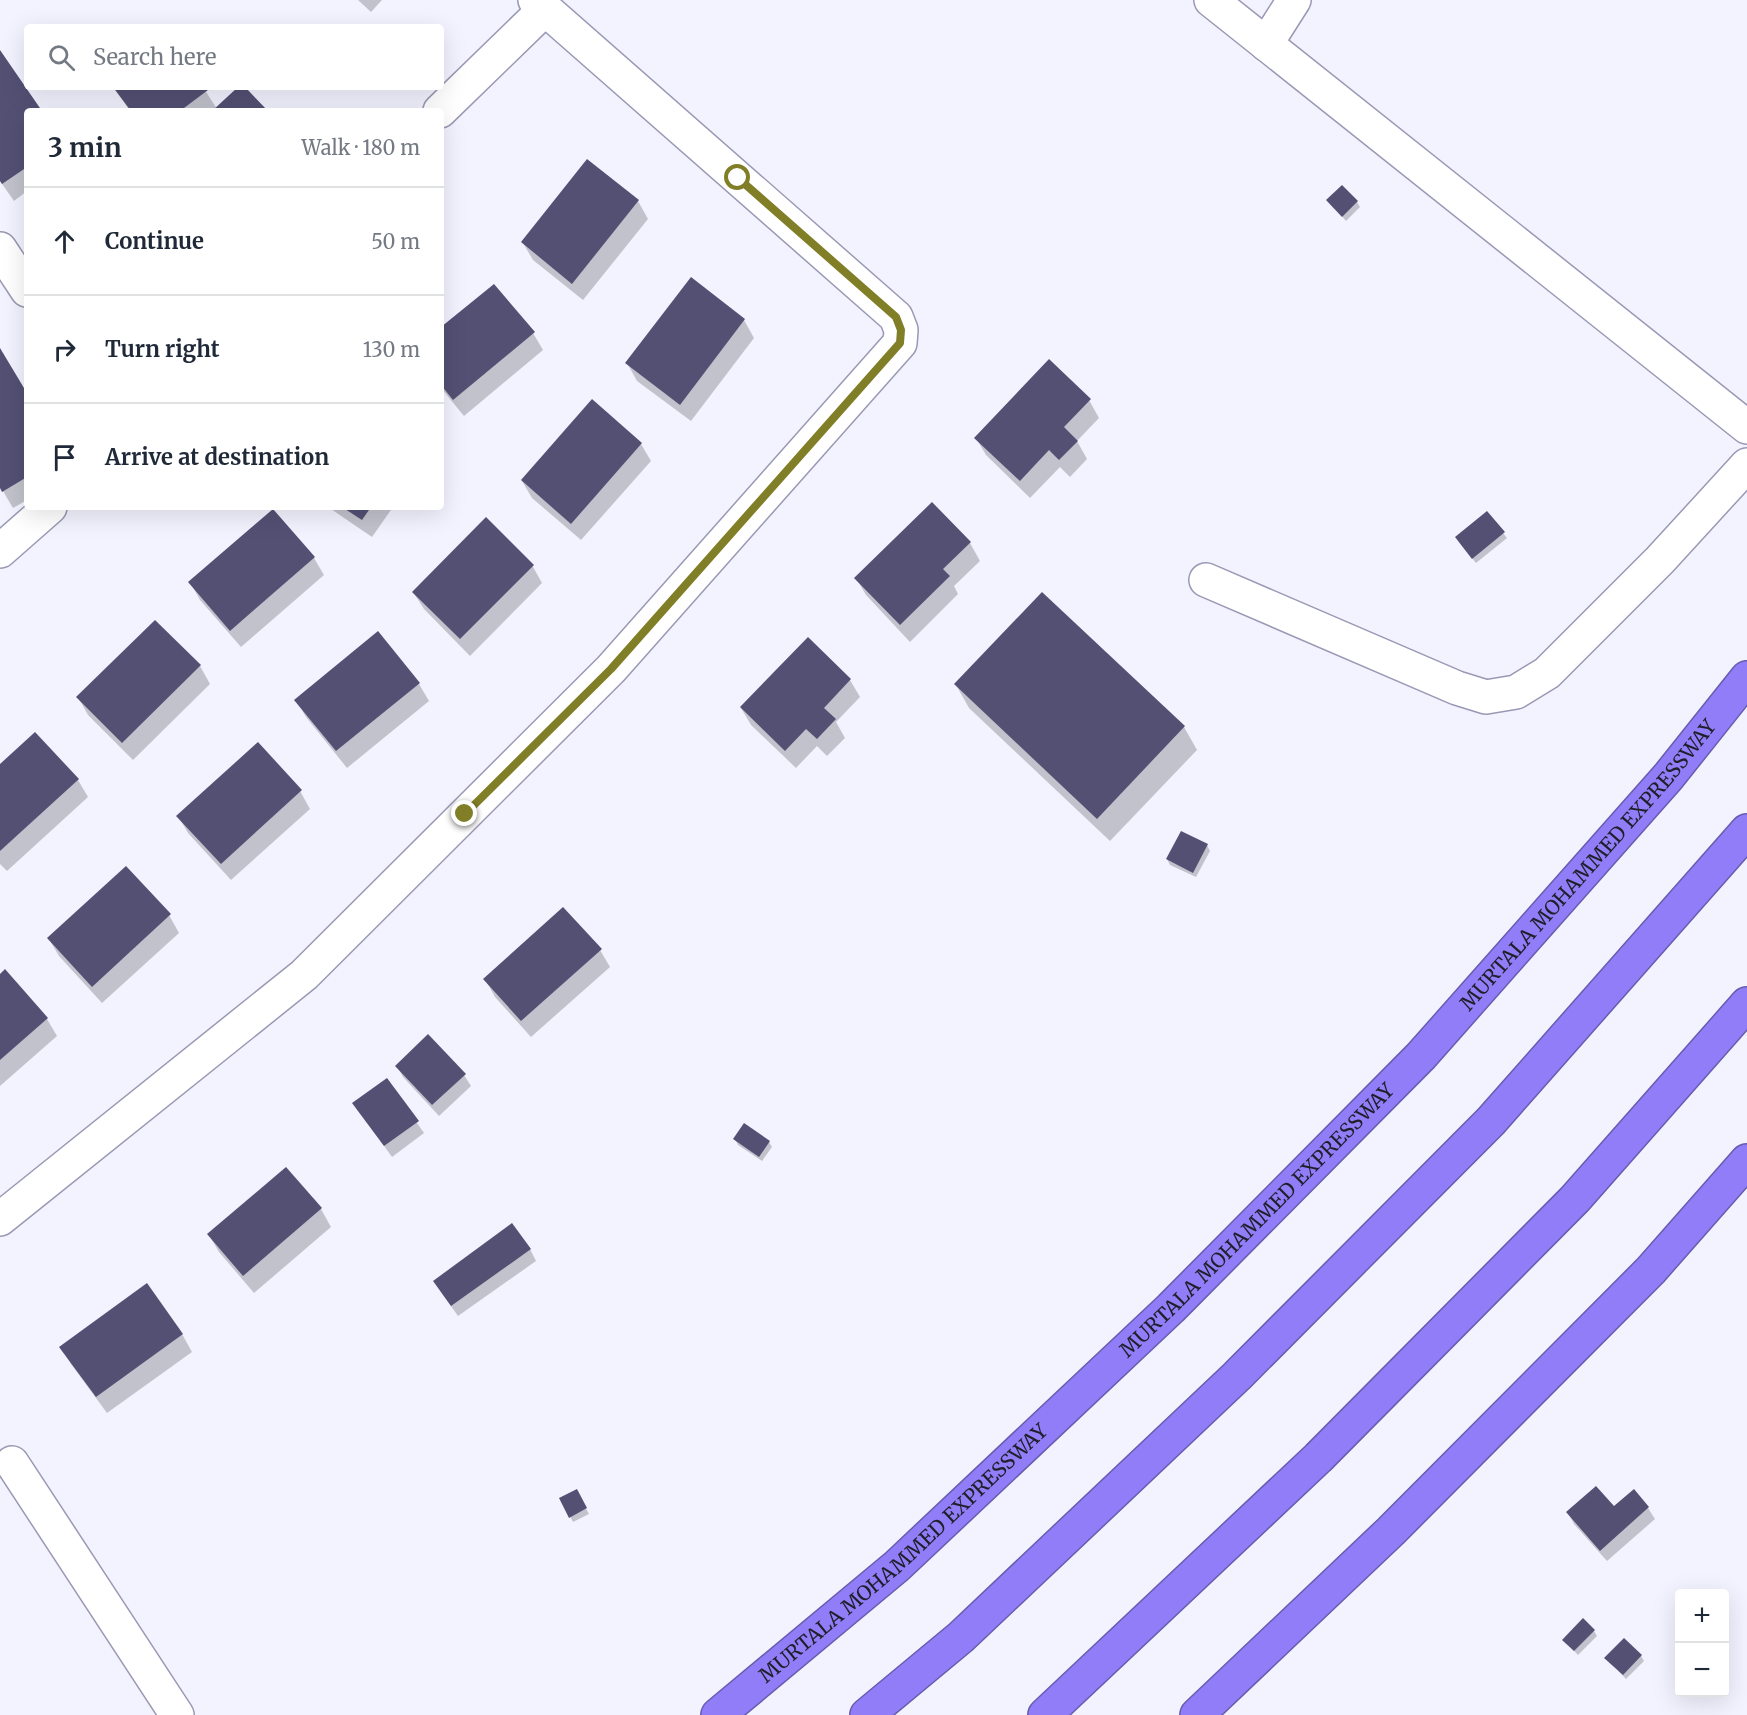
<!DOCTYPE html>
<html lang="en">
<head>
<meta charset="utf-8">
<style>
	:root { --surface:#fff; --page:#f6f6f7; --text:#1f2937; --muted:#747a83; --line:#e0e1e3 }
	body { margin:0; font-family:Merriweather,serif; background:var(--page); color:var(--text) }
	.controls { position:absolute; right:18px; bottom:18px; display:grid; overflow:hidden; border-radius:6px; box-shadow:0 6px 24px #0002 }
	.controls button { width:54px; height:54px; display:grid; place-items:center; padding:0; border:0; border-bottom:2px solid var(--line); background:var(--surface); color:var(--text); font:30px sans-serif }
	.stop { position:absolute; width:18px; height:18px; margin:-14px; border:4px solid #807e26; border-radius:50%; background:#fff }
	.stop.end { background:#807e26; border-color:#fff; box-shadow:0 2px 6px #0008 }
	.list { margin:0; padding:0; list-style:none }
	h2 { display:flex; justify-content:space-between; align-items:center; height:78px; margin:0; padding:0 24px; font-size:26px }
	h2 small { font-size:20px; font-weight:400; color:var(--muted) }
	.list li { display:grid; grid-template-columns:39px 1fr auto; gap:18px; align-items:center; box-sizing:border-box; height:108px; padding:0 24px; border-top:2px solid var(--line) }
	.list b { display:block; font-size:22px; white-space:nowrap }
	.list em { font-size:20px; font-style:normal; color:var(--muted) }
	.icon { flex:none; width:33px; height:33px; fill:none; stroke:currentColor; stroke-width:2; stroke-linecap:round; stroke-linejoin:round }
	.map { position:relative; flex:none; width:1747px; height:1715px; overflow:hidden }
	.search { position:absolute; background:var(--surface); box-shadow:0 6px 24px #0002; left:24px; top:24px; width:420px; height:66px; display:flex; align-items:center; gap:15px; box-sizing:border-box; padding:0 21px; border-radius:6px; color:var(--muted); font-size:22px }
	.panel { position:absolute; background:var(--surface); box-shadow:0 6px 24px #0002; left:24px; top:108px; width:420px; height:402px; border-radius:6px }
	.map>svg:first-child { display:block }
	.shadow { fill:#0003 }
	.building { fill:#535074 }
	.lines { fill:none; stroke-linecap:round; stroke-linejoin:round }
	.minor-casing { stroke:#9a98b4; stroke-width:36 }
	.highway-casing { stroke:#685caf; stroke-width:36 }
	.minor { stroke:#fff; stroke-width:33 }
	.highway { stroke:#907df7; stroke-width:33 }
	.route { stroke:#807e26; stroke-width:8 }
	.labels { text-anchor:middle; stroke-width:6; stroke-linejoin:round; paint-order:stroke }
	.street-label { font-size:20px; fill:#1f1f2a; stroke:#fff }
</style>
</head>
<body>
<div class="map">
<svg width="1747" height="1715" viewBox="0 0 1747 1715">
	<rect width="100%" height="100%" fill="#f3f3ff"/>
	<g class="shadow">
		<polygon points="358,0 382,0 371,12"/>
		<polygon points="0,53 40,111 27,111 27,191 14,201 0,181"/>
		<polygon points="113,87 203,87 217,109 240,87 242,87 265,111 130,111"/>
		<polygon points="587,161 638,201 648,219 583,300 533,260 523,243"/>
		<polygon points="1328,200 1357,202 1360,207 1346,221"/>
		<polygon points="691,279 744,320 754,338 691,421 637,381 627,363"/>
		<polygon points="441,329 533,333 543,350 464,416 441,388"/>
		<polygon points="0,351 27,396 27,500 13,508 0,486"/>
		<polygon points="1089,400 1099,418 1077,441 1087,459 1070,477 1060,467 1030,498 986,455 976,438"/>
		<polygon points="641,444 651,461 581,540 532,498 522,481"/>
		<polygon points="932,505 970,543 980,561 954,586 958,594 910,642 866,595 856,578"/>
		<polygon points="328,507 393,507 372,537"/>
		<polygon points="272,511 314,558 324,575 241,647 200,600 190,582"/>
		<polygon points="1487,513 1507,538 1476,563 1460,543"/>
		<polygon points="532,565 542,583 470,656 424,609 413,592"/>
		<polygon points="1042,594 1184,727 1197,750 1110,841 969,708 956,685"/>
		<polygon points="155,622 200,666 210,684 133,760 88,715 78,697"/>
		<polygon points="850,680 860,697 836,722 845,738 827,756 817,746 796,768 751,725 741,708"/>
		<polygon points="419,684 429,701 347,768 306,717 296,700"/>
		<polygon points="0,766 78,780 88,797 7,871 0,864"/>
		<polygon points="300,791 310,809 231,880 188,833 178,816"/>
		<polygon points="1207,845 1210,851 1196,877 1170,865 1167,859"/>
		<polygon points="169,915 179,933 102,1003 59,956 49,939"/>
		<polygon points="600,950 610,967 531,1037 495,997 485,979"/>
		<polygon points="0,976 47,1019 57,1036 0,1086"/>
		<polygon points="397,1066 464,1075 471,1086 439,1116 403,1077"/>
		<polygon points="387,1080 424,1133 392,1157 354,1104"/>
		<polygon points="735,1139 769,1142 772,1147 762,1161 738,1145"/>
		<polygon points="285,1169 321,1209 331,1227 254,1293 219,1252 209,1235"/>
		<polygon points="530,1249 536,1261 458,1316 441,1292"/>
		<polygon points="182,1334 192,1352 107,1413 71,1364 61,1347"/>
		<polygon points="576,1491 589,1514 573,1522 561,1499"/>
		<polygon points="1634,1492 1648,1508 1655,1519 1607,1561 1574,1524 1568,1513 1614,1508"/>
		<polygon points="1594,1631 1597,1636 1578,1655 1564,1640"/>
		<polygon points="1641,1656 1644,1661 1626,1679 1606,1658"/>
	</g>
	<g class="building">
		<polygon points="0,50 42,111 27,111 27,167 2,184 0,181"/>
		<polygon points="113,87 205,87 208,90 180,111 131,111"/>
		<polygon points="238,87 245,87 268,111 212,111"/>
		<polygon points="587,159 639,200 572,284 521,242"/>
		<polygon points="1342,185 1358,201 1342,217 1326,200"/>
		<polygon points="691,277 745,319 680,405 625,363"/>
		<polygon points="494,284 535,332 453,400 441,385 441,327"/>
		<polygon points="0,348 27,393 27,477 2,492 0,488"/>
		<polygon points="1049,359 1091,399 1064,427 1078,441 1059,460 1049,450 1020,481 974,438"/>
		<polygon points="592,399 642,443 571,524 521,480"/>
		<polygon points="932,502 971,542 943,569 950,576 900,625 854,578"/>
		<polygon points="342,507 371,507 362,520"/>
		<polygon points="273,509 315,557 230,631 188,582"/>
		<polygon points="1487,511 1505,532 1472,559 1455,537"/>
		<polygon points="486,517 534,565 460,639 412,592"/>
		<polygon points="1042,592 1185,726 1097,819 954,684"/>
		<polygon points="155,620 201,665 122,743 76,697"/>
		<polygon points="378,631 420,683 336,751 294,700"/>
		<polygon points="808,637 851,679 824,708 836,719 817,739 806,729 785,751 740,707"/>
		<polygon points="35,732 79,779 0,851 0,764"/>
		<polygon points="258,742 302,790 221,864 176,816"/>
		<polygon points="1181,831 1208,844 1193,873 1166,859"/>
		<polygon points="126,866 171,914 92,987 47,938"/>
		<polygon points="563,907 602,949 521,1021 483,979"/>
		<polygon points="5,969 48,1018 0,1060 0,974"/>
		<polygon points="428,1034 466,1074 432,1105 395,1066"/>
		<polygon points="387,1078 419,1121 384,1146 352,1103"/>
		<polygon points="744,1123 770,1141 759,1157 733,1139"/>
		<polygon points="286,1167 322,1208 243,1276 207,1234"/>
		<polygon points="512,1223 531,1249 451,1306 433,1281"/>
		<polygon points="147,1283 183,1334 96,1397 59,1347"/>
		<polygon points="1596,1486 1614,1506 1634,1489 1649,1507 1600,1551 1566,1512"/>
		<polygon points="577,1489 587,1508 569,1518 559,1498"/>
		<polygon points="1583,1618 1595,1630 1574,1651 1562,1640"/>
		<polygon points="1624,1638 1642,1655 1623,1675 1604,1658"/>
	</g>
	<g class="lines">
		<defs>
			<g id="minor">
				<polyline points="1211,0 1747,427"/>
				<polyline points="1266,44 1294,0"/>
				<polyline points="440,111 545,9"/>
				<polyline points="0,249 27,290"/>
				<polyline points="0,551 50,507"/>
				<polyline points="1206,580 1457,688 1486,697 1516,692 1547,673 1660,560 1747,465"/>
				<polyline points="0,1219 304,975 611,669 900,343 901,330 896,317 535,0"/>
				<polyline points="12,1463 177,1715"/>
			</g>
			<g id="highway">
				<path id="s1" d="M718,1715L897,1566L1171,1308L1421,1056L1668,777L1747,678"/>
				<polyline points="867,1715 961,1637 1237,1376 1491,1121 1747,831"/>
				<polyline points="1045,1715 1318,1458 1575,1199 1747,1004"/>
				<polyline points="1197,1715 1391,1531 1651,1270 1747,1161"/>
			</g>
		</defs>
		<use href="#minor" class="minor-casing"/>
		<use href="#highway" class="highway-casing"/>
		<use href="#minor" class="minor"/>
		<use href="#highway" class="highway"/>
	</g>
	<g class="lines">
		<polyline class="route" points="465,814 611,669 900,343 901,330 896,317 738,178"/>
	</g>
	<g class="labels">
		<g class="street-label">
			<text dy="7" stroke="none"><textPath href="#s1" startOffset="1218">MURTALA MOHAMMED EXPRESSWAY</textPath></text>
			<text dy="7" stroke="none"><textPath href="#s1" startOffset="732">MURTALA MOHAMMED EXPRESSWAY</textPath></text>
			<text dy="7" stroke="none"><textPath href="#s1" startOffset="246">MURTALA MOHAMMED EXPRESSWAY</textPath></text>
		</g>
	</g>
</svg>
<div class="controls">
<button>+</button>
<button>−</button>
</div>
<div class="stop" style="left:738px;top:178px"></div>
<div class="stop end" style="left:465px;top:814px"></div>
<div class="search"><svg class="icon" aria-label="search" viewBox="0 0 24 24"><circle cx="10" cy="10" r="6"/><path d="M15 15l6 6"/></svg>Search here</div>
<section class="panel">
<h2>3 min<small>Walk · 180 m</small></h2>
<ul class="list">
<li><svg class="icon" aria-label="ahead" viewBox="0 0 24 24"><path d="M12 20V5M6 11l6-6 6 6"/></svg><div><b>Continue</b></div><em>50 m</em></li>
<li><svg class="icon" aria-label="right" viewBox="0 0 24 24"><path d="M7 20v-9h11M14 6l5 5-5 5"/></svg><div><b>Turn right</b></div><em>130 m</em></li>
<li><svg class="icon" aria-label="arrive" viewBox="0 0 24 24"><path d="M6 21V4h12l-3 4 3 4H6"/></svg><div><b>Arrive at destination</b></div></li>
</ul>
</section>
</div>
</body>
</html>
